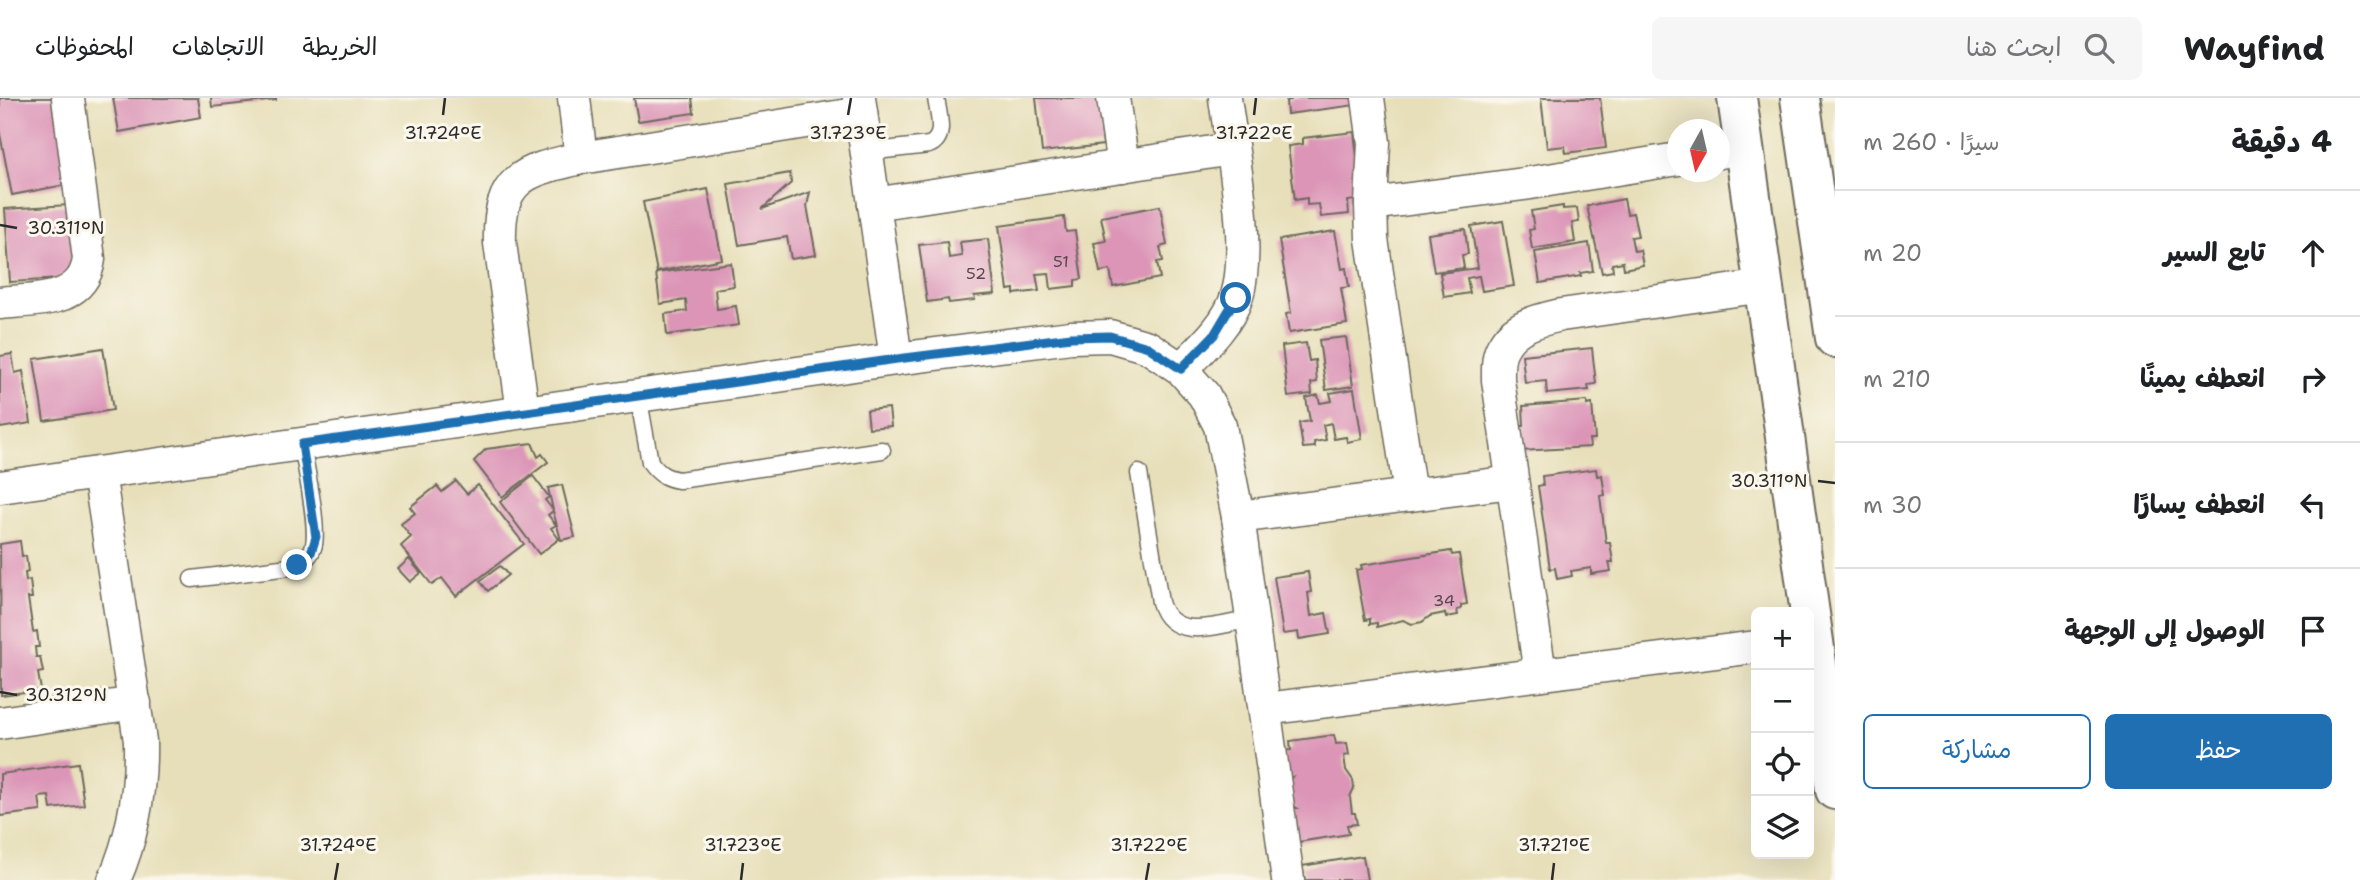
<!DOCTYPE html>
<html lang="ar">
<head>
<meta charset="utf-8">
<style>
	:root { --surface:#fff; --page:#f6f6f6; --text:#202124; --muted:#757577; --line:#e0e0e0; --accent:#1f6fb2 }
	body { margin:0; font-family:"Shantell Sans","Playpen Sans Arabic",sans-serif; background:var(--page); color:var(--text); direction:rtl }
	.controls { position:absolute; right:21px; bottom:21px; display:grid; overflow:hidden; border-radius:10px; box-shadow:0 7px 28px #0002 }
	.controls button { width:63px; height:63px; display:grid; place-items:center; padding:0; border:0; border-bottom:2px solid var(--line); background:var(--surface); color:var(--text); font:35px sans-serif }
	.compass { position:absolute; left:1667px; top:21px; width:63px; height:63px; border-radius:50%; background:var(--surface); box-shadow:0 7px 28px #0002; rotate:188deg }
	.stop { position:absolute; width:21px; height:21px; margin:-16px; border:5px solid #1f6fb2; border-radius:50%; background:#fff }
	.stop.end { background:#1f6fb2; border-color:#fff; box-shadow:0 2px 7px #0008 }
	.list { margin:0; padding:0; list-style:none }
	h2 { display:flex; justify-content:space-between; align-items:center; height:91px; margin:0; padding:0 28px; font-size:30px }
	h2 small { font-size:23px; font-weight:400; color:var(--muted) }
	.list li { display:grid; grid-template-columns:46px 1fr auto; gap:21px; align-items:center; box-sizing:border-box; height:126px; padding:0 28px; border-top:2px solid var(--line) }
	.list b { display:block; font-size:26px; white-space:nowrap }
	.list em { font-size:23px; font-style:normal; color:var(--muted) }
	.actions { display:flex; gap:14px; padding:21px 28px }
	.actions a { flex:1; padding:16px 0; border:2px solid var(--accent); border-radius:10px; text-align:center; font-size:24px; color:var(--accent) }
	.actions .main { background:var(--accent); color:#fff }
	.icon { flex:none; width:38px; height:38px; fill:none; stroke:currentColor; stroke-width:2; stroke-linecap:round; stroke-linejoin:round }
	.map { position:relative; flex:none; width:1835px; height:782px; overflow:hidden; direction:ltr }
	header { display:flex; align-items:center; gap:42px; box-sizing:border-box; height:98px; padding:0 35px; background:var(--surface); border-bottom:2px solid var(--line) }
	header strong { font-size:33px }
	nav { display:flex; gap:38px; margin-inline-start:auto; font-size:24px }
	.search { width:490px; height:63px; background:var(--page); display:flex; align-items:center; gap:18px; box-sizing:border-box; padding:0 24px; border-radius:10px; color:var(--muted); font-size:26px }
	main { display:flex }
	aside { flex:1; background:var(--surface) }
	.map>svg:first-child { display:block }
	.building { fill:#dc95b7 }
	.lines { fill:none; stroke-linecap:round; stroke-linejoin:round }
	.service-casing { stroke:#6d6a5d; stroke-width:19 }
	.minor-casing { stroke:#6d6a5d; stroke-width:35 }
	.tertiary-casing { stroke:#6d6a5d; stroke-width:42 }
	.service { stroke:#fff; stroke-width:16 }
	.minor { stroke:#fff; stroke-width:32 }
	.tertiary { stroke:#fff; stroke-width:38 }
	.route { stroke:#1f6fb2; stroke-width:9 }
	.ticks { fill:none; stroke:#2b2b2b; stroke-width:2.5 }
	.labels { text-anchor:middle; stroke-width:6; stroke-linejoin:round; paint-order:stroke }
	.number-label { font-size:16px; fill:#57464e }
	.ticks-label { font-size:18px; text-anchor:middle; fill:#2b2b2b; stroke:#fbf7ec; stroke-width:6; stroke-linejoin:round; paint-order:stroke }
</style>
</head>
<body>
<header>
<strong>Wayfind</strong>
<div class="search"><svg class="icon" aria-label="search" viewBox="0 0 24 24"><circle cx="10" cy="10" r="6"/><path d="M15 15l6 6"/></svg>ابحث هنا</div>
<nav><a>الخريطة</a><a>الاتجاهات</a><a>المحفوظات</a></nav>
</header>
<main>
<aside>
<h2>4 دقيقة<small>سيرًا · 260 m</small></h2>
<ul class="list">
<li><svg class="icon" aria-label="ahead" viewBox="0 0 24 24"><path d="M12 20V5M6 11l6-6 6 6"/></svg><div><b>تابع السير</b></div><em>20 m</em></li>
<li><svg class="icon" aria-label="right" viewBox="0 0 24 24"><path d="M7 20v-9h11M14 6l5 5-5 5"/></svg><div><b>انعطف يمينًا</b></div><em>210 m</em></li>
<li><svg class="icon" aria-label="left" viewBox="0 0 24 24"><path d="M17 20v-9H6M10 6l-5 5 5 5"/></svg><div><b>انعطف يسارًا</b></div><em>30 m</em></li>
<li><svg class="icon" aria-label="arrive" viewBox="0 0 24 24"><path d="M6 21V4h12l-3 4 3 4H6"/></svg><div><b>الوصول إلى الوجهة</b></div></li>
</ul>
<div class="actions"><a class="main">حفظ</a><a>مشاركة</a></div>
</aside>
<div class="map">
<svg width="1835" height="782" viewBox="0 0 1835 782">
	<rect width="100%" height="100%" fill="#fbf7ec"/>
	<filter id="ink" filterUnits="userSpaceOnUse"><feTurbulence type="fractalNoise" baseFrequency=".0143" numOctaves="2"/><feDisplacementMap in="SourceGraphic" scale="14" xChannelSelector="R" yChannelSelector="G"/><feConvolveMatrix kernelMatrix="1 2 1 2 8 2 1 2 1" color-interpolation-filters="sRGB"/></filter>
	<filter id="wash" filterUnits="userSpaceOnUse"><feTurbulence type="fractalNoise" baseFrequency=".00686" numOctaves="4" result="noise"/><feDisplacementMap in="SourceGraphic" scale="28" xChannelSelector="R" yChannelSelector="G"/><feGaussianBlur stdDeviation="1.57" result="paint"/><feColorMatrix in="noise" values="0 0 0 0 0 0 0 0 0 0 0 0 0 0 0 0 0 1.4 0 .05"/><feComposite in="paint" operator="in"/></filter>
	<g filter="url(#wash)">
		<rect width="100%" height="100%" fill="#e7dfb9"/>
		<g id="blocks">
			<g class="building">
				<polygon points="0,0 58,0 75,85 12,97 0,36"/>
				<polygon points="113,0 198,0 201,19 119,34"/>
				<polygon points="211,0 276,0 276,2 212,9"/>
				<polygon points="634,0 692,0 694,15 638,23"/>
				<polygon points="1036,0 1098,0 1103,47 1042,54"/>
				<polygon points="1291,0 1355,0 1356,7 1287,16 1286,3 1291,2"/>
				<polygon points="1541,0 1600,0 1606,50 1566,55 1565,48 1547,50"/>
				<polygon points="1354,34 1362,101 1348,103 1349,116 1321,119 1319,106 1307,107 1307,100 1295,102 1288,48 1303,46 1303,40"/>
				<polygon points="790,75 791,85 762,111 810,94 807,108 816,157 791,161 787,139 739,147 728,86"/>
				<polygon points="708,91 722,161 657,174 643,104"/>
				<polygon points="1624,101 1627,116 1633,115 1638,138 1631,139 1634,153 1640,152 1643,167 1624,171 1623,164 1612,166 1613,173 1602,175 1587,108"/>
				<polygon points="69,107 77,180 10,184 5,111"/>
				<polygon points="1160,108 1167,147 1160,149 1163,163 1157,164 1160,180 1113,189 1110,172 1100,174 1094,145 1106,143 1101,119"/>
				<polygon points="1563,108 1563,111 1577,110 1579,124 1572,125 1575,144 1532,151 1529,132 1534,131 1531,113"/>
				<polygon points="1064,119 1066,134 1075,133 1082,181 1075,182 1075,188 1051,191 1049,175 1036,176 1039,193 1014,196 1014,191 1008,192 999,128"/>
				<polygon points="1503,123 1514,188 1482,193 1479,178 1467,180 1470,195 1444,199 1440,175 1478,170 1471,128"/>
				<polygon points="1465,131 1468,156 1462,157 1464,170 1434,174 1428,136"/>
				<polygon points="1335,133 1342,171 1346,170 1349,189 1341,190 1347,226 1289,235 1286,216 1291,215 1279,142"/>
				<polygon points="988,141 995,196 974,198 975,202 949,205 948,201 927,204 919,147 947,144 949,160 962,158 960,144"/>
				<polygon points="1589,145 1593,173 1580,175 1581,178 1540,185 1535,154"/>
				<polygon points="731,165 734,188 715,191 717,211 736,208 739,227 667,237 665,216 687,213 686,202 660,206 656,175"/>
				<polygon points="1346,239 1353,288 1326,292 1319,242"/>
				<polygon points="1306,245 1309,263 1315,262 1317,284 1311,285 1312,296 1288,299 1282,248"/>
				<polygon points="103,250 113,312 44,323 34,261"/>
				<polygon points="1592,250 1596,286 1588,287 1589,292 1547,296 1546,283 1525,285 1522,257"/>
				<polygon points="12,256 15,275 23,273 31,325 0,330 0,258"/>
				<polygon points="1354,291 1362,341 1347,344 1346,339 1334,341 1331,325 1323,327 1326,342 1314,344 1315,349 1303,350 1299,325 1310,323 1306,300 1318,297 1320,305 1332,303 1330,295"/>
				<polygon points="1587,303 1587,307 1592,306 1595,341 1589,341 1590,349 1520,353 1518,328 1524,328 1523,308"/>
				<polygon points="889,310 891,328 869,330 867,312"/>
				<polygon points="532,345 538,359 542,356 548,364 502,399 474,363 486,351"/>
				<polygon points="1596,371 1597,378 1602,377 1605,397 1600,398 1606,445 1610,445 1613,464 1609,464 1611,473 1591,476 1591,470 1571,473 1572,478 1557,481 1555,470 1550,471 1538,388 1543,387 1542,378"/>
				<polygon points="533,378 549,399 545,402 553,412 548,390 562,387 575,439 561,442 553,413 548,417 556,427 551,430 559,441 539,456 500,404"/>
				<polygon points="456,383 467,396 478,387 524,446 456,498 442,480 432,487 401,448 411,439 401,426 415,415 410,409 437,388 442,394"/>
				<polygon points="20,443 22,458 26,458 28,474 25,475 26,483 30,482 32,500 28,500 33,534 37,533 39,549 35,549 36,559 40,559 43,574 38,575 41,592 1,597 0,446"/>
				<polygon points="1451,453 1452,457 1459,456 1467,506 1461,507 1461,511 1457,512 1458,517 1446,519 1445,515 1430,518 1422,524 1412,526 1403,522 1377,529 1377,525 1370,526 1370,521 1365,522 1356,472 1362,471 1361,467"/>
				<polygon points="409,461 421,475 410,484 398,471"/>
				<polygon points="500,468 508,477 488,493 480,483"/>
				<polygon points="1308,474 1311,494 1308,495 1311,518 1326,515 1330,536 1299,541 1298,534 1283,536 1274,479"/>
				<polygon points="1334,637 1336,646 1347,645 1349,657 1344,658 1346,672 1353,682 1354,690 1350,699 1352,715 1355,715 1357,726 1347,727 1349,736 1298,744 1293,710 1297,710 1289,705 1286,687 1292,679 1287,681 1283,653 1291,652 1290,643"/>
				<polygon points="78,665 84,707 51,711 49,698 39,699 41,713 0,718 0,676"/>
				<polygon points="1363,758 1367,782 1305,782 1302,768"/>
			</g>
		</g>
	</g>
	<g filter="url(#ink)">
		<use href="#blocks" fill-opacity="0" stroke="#6d6a5d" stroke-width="2"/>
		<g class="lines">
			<defs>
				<g id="service">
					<path d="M867,54L929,47C947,40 938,16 936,0"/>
					<path d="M638,297L650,364C658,375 665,380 679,382L882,352"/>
					<path d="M1139,375L1160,504C1172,546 1221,526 1252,521"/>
					<path d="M192,481L289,469C300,466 309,461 313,450C320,431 305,368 302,346"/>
				</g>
				<g id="minor">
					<polyline points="574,0 581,60"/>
					<polyline points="859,0 896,261"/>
					<polyline points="1113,0 1123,68"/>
					<polyline points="1368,0 1374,45 1371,106 1372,141 1410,397"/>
					<polyline points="1720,54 1745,50"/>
					<polyline points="874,106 1232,51"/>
					<polyline points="1371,106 1524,86 1678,61"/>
					<path d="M0,205C35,201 83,206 89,161L68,0"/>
					<path d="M1181,271C1202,250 1228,227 1237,198C1252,147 1232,54 1225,0"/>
					<path d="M523,314L500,145C498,78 525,73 581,60L861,15"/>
					<path d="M99,375L140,643C141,692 134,737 114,782"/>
					<polyline points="0,389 896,261 1071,239 1110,238 1148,249 1181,271 1204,297 1220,328 1238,419 1288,782"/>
					<polyline points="1238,419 1512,384"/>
					<path d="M1540,576L1498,282C1498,272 1497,258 1503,249C1514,227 1540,222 1561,217L1764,188"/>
					<polyline points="1265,611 1756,549"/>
					<polyline points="0,625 135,605"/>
				</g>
				<g id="tertiary">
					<polyline points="1737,0 1835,692"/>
					<polyline points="1800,0 1835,240"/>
				</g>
			</defs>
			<use href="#service" class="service-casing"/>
			<use href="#minor" class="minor-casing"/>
			<use href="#tertiary" class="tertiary-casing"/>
			<use href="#service" class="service"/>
			<use href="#minor" class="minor"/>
			<use href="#tertiary" class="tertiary"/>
		</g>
	</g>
	<g class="lines" filter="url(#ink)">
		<polyline class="route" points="297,467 311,455 316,439 302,346 897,261 1071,239 1110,238 1148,249 1181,271 1214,237 1236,200"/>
	</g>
	<path class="ticks" d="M443,17L445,0M848,17L851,0M1254,17L1256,0M0,127L17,130M1818,383L1835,385M0,594L17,597M335,782L338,765M741,782L743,765M1146,782L1149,765M1552,782L1554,765"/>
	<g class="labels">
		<g class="number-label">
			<text x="1061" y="169">51</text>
			<text x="976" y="181">52</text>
			<text x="1444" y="508">34</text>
		</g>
	</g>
	<g class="ticks-label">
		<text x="443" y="41">31.724°E</text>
		<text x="848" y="41">31.723°E</text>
		<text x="1254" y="41">31.722°E</text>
		<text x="66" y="136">30.311°N</text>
		<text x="1769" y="389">30.311°N</text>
		<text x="66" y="603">30.312°N</text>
		<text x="338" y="753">31.724°E</text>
		<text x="743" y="753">31.723°E</text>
		<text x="1149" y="753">31.722°E</text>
		<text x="1554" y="753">31.721°E</text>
	</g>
</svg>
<div class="controls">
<button>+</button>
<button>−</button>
<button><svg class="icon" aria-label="locate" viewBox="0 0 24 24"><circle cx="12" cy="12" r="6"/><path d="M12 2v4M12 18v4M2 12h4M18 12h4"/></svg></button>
<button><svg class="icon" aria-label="layers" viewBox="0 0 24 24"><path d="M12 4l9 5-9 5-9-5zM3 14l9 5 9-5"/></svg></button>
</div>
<svg class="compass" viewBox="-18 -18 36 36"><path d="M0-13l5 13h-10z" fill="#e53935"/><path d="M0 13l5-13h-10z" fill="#757577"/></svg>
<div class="stop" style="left:1236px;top:200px"></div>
<div class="stop end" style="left:297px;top:467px"></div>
</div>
</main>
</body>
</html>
